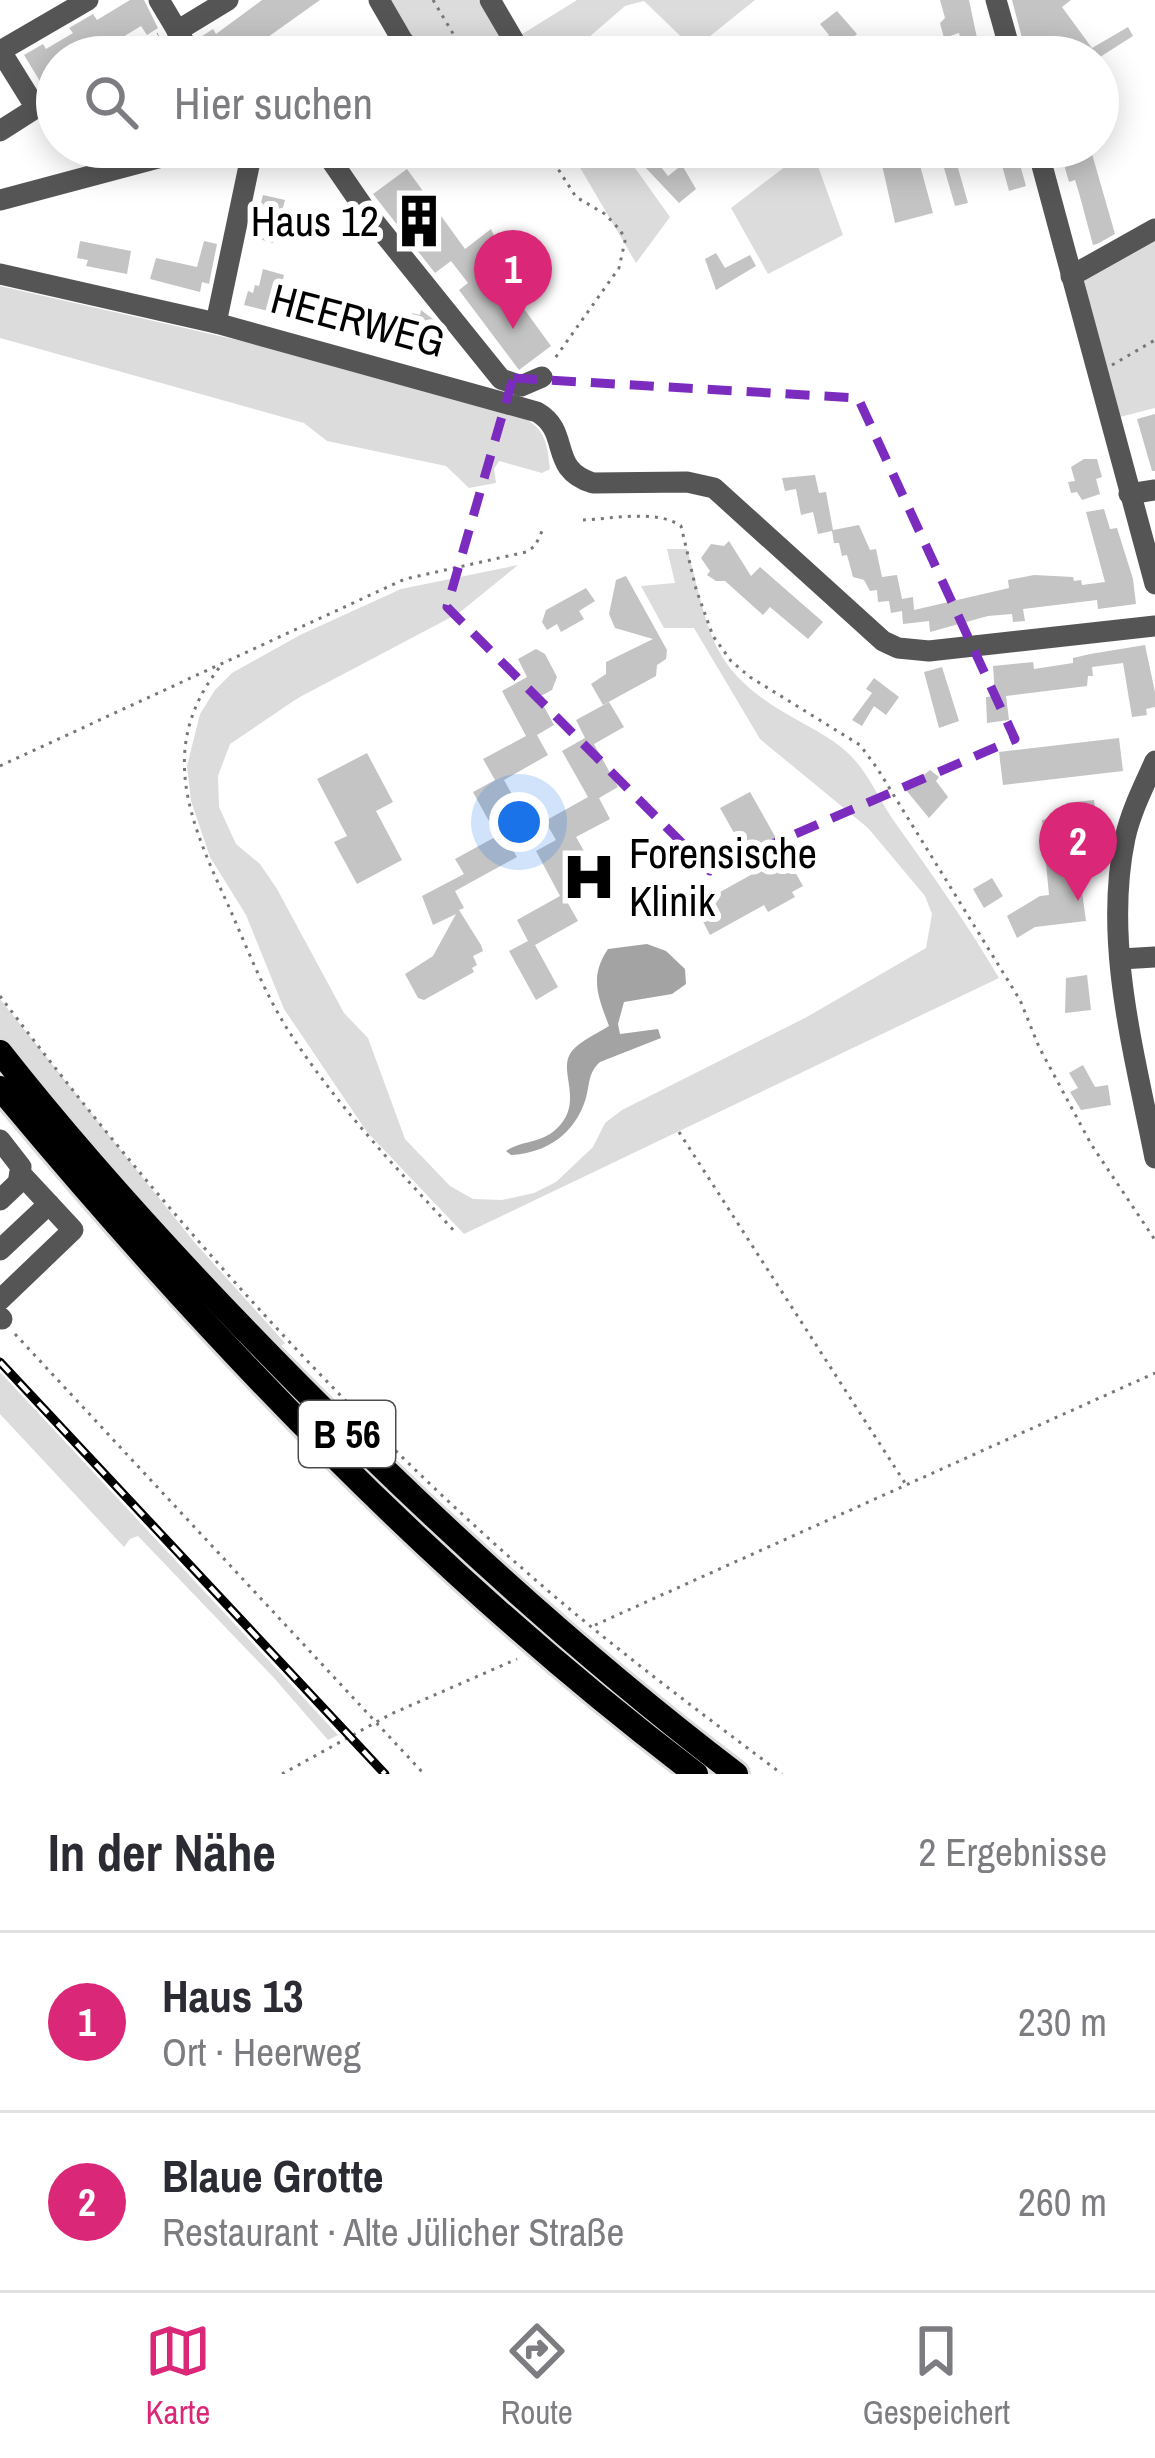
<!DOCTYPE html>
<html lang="de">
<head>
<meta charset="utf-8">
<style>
	:root { --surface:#fff; --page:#f7f7f7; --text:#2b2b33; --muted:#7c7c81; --line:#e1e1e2; --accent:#db2777 }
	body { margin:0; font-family:"Archivo Narrow",sans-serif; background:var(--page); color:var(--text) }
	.you { position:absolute; left:519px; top:822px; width:42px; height:42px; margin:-30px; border:9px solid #fff; border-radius:50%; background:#1a73e8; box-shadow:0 0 0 18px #1a73e833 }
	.badge { display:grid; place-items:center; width:78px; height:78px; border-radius:50%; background:var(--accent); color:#fff; font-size:39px; font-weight:700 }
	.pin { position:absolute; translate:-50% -99px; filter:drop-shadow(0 3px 6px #0008) }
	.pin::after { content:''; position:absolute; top:63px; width:42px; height:36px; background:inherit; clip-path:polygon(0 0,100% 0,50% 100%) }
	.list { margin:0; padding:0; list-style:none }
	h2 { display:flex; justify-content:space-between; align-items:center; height:156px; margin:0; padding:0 48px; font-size:51px }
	h2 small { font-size:39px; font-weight:400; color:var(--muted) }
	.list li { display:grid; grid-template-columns:78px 1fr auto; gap:36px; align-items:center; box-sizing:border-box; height:180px; padding:0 48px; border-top:3px solid var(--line) }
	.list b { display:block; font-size:45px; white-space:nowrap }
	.list p { margin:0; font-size:39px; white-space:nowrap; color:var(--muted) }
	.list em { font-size:39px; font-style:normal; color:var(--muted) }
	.icon { flex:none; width:66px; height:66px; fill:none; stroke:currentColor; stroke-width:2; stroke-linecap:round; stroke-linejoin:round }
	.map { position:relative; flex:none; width:1155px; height:1774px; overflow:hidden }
	.search { position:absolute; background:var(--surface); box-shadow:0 6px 30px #0003; left:36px; right:36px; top:36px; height:132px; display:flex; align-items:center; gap:30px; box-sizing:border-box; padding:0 42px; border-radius:66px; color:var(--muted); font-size:45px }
	.sheet { height:516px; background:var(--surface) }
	nav { display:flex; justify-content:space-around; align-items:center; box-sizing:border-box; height:168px; border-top:3px solid var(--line); background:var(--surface); font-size:33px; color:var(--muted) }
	nav a { display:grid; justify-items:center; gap:6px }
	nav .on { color:var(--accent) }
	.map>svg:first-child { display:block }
	.green { fill:#dcdcdc }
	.water { fill:#a3a3a3 }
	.building { fill:#c4c4c4 }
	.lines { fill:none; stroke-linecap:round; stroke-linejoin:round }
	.major-casing { stroke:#dbdbdb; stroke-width:30 }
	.path { stroke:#777; stroke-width:3; stroke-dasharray:3 6; stroke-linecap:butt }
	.minor { stroke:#555; stroke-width:21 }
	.major { stroke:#000; stroke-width:24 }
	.rail-casing { stroke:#000; stroke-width:9 }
	.rail { stroke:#fff; stroke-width:4.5; stroke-dasharray:14; stroke-linecap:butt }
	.marked { fill:none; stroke:#7b2cbf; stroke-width:9; stroke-dasharray:24 15; stroke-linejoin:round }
	.labels { text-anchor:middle; stroke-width:12; stroke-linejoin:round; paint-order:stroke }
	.shield { fill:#fff; stroke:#4c4c4c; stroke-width:3 }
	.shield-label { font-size:39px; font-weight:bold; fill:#000 }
	.poi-label { font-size:42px; fill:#000; stroke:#fff; text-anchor:end }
	.street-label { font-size:42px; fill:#000; stroke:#fff }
</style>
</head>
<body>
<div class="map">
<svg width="1155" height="1774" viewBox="0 0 1155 1774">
	<rect width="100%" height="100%" fill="#fff"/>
	<g class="green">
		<polygon points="379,0 478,0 508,50 502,57 413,57"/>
		<polygon points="577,0 755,0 694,49 644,1 625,6 566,57 514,57 519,36"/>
		<polygon points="568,147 620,147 670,217 636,263"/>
		<polygon points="811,147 843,235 768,274 731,208"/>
		<polygon points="1155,238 1155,408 1116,418 1084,279"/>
		<path d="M0,286L272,348L519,415C545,428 547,441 550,469L542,473L499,461L494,469L496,483L469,488L446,466L327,441L304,423L0,338Z"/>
		<path d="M667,549H687C709,626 707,665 780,710C803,724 832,737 850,755C870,775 880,802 896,824C934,877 966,922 999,978L464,1234L367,1132L284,1009L246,915L210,857L191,801L187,766L200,714L215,690L232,673L300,635L401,589L518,565L459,613L298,698L230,744L218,776L219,807L236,844L260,864L277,889L344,1013L368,1038L405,1139L450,1186L473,1199L502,1200L534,1193L556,1182L593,1147L605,1123L622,1110L805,1018L926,948L932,914L925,896L868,828L760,739L694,628H664L641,586L675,583Z"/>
		<polygon points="0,999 195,1243 285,1343 275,1350 0,1039"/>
		<polygon points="0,1372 338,1735 328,1740 274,1678 138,1536 130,1539 124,1547 0,1414"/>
	</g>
	<path class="water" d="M647,944L666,951L685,969L686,984L672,994L624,1002L618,1024L620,1034L658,1029L661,1038L600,1062C588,1073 590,1083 586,1098C575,1134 547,1153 511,1155L506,1151C518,1142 536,1143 550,1134C588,1107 558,1074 570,1054C576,1043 598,1033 609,1026C598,996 589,977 608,949Z"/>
	<g class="building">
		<polygon points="130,0 144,0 158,28 147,35 141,26 90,57 57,57 57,91 49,96 24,55 43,44 46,49 73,33 69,28 93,14 97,20"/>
		<polygon points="262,0 320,0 261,42 258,38 228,57 208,57 199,38 213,29 216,34"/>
		<polygon points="940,0 969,0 981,57 965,57 959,33 944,38 940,23 945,18"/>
		<polygon points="1012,0 1071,0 1062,7 1092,48 1128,27 1133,36 1100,57 1027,57"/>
		<polygon points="837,11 857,34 829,57 796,57 789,49 803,39 812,50 829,35 820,24"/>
		<polygon points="878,147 915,147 933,213 895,223"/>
		<polygon points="938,147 952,147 968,203 955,206"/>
		<polygon points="997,147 1015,147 1026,186 1009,191"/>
		<polygon points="1059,147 1090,147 1115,234 1097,244 1093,245 1079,193 1075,180 1069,182"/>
		<polygon points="654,158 668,176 682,165 696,189 679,203 644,166"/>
		<polygon points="407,169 465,249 491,229 504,256 492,265 551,346 519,370 459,290 468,283 451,261 435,273 373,194"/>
		<polygon points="263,195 285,200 273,243 252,237"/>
		<polygon points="80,241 131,251 127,274 86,266 88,260 77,258"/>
		<polygon points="204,241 217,244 209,284 202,282 200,292 150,279 156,258 197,267"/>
		<polygon points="716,253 725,268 750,255 756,266 716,290 705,259"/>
		<polygon points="263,269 284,275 278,299 284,300 280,314 244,305 248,291 253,293 255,285 259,286"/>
		<polygon points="335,305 381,319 376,338 324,324 328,310 333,312"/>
		<polygon points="421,310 434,320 427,350 412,347 413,341 406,340 412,313 420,315"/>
		<polygon points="1155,414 1155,471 1152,471 1137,419"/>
		<polygon points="1084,459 1097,459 1102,477 1096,479 1100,494 1082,500 1077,492 1071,493 1068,482 1075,481 1071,467"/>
		<polygon points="815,475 819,493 826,492 833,530 859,525 870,550 876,549 882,577 897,575 902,599 913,597 914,610 1009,588 1008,580 1034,575 1073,577 1074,581 1081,580 1082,585 1105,582 1086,512 1104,509 1110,529 1117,528 1133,579 1136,604 1098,609 1097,600 1023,609 1025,621 1013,622 1012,614 988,616 930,632 929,621 903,624 902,611 891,613 889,601 878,602 877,590 870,591 864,580 853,577 847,555 842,556 839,543 834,543 832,531 818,534 813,512 801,515 796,489 785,491 782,478"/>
		<polygon points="729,541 751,576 760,567 823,622 808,639 770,607 763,615 725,581 716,581 707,575 710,571 701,558 711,544 724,546"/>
		<polygon points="626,576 667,650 666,659 657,665 656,676 603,705 591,684 606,674 606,662 653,639 615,628 609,614 616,580"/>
		<polygon points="586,588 595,601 579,611 584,619 561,632 557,624 547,630 542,622 546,610"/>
		<polygon points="1145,645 1155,692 1155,707 1146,709 1147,715 1132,717 1123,663 1092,667 1093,676 1088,676 1087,686 1006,696 1009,720 987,723 986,697 995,696 993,666 1033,662 1034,669 1073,663 1073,658 1090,654"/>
		<polygon points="536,649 545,654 557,677 552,690 539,697 554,725 537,735 548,755 504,780 529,825 506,838 517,857 455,891 464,908 459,910 481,945 483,951 473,956 477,965 472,968 474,972 424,1000 418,998 405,974 433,956 456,914 433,925 422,896 464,874 455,859 497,836 473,792 495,780 483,759 526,736 502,691 527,677 518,659"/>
		<polygon points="942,667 959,721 939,728 924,672"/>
		<polygon points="874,678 899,697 886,715 874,706 862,726 852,720 872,693 866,689"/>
		<polygon points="609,702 624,727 594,744 618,787 599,798 610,819 576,837 584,851 572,858 588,886 565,898 578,921 535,945 558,987 536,1000 509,951 528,941 517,920 560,896 536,851 556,840 545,821 588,797 562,751 585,738 576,720"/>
		<polygon points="1119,738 1123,771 1003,785 999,752"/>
		<polygon points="367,753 393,802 376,811 402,860 357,884 334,842 347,836 317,779"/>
		<polygon points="930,770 939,777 936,781 948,797 929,818 906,790"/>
		<polygon points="750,792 803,886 792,892 795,897 768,912 764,905 710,935 695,906 756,872 720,808"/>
		<polygon points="1094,800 1098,831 1086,832 1091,876 1080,877 1086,921 1035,927 1017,938 1007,916 1040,896 1049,895 1042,820 1067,817 1066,803"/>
		<polygon points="992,878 1003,896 984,908 973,889"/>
		<polygon points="1087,975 1091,1010 1065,1013 1066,978"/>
		<polygon points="1083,1065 1095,1087 1108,1085 1111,1105 1081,1110 1070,1092 1078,1088 1069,1073"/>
	</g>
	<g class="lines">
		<defs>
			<g id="major">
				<path d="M0,1052C92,1169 194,1279 299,1385C437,1524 580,1655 736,1774"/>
				<path d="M0,1088C208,1338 436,1577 696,1774"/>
			</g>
		</defs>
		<use href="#major" class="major-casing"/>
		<g class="path">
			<polyline points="433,0 467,57"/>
			<polyline points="147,57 150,39 158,34"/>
			<polyline points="544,147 576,197 605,214 621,231 625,241 619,268 553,361"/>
			<polyline points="1112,365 1155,340"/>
			<path d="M583,520C611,519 657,509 681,526L696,589L713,636L731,661L750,677L860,745L877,768L1020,1000L1039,1047L1091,1144L1155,1240"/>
			<path d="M219,668C156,749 191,824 229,907C247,948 264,992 288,1030C336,1105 397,1169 457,1234"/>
			<polyline points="0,766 405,579 526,552 535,546 544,527"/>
			<path d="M0,996C162,1211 348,1420 553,1595C627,1658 705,1716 782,1774"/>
			<polyline points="679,1132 905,1483"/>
			<polyline points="15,1334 424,1774"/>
			<polyline points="595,1625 1155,1373"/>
			<polyline points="282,1774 391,1714 517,1659"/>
		</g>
		<g class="minor">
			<polyline points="159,0 193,57"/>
			<polyline points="379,0 412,57"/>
			<polyline points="490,0 514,41 503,57"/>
			<polyline points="996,0 1012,57"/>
			<polyline points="177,31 228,0"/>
			<polyline points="0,50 36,108 0,131"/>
			<polyline points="2,50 88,0"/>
			<polyline points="381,57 405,43"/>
			<polyline points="322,147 368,214 501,379 521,386 542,377"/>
			<polyline points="1037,147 1155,584"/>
			<polyline points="0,200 199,147"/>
			<path d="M0,274L216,323L537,412C572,432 547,469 593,483L687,482L714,488L883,641L898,648L929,651L1155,626"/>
			<polyline points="1071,276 1155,229"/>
			<polyline points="216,323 253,147"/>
			<polyline points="1129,494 1155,490"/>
			<path d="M1155,761C1144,786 1131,811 1125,838C1103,943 1135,1055 1155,1158"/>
			<polyline points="1121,959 1155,957"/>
			<polyline points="0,1140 21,1167 18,1183 0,1200"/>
			<polyline points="0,1250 49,1204"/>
			<polyline points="0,1300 73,1230 20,1173"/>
			<polyline points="0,1317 2,1319"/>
		</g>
		<use href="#major" class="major"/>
		<defs>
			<polyline id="rail" points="0,1362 385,1774"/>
		</defs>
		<use href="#rail" class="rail-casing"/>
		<use href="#rail" class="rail"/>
	</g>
	<path class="marked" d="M513,378L858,398L1015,739L710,871L447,607Z"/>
	<defs>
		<symbol id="building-bare" viewBox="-9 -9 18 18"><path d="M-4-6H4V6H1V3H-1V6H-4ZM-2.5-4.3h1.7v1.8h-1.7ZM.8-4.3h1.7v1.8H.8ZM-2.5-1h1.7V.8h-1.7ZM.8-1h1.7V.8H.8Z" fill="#000" stroke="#fff" stroke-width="2.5" paint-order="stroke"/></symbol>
		<symbol id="hospital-bare" viewBox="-9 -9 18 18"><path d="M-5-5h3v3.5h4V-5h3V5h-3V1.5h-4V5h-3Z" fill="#000" stroke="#fff" stroke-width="2.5" paint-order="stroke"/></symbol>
	</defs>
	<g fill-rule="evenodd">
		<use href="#building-bare" x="381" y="183" width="76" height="76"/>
		<use href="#hospital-bare" x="551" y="839" width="76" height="76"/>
	</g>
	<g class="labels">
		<rect class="shield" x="299" y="1401" width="96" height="66" rx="9"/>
		<g class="shield-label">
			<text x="347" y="1448">B 56</text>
		</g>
		<g class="poi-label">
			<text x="379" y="236">Haus 12</text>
			<text x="629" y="868" text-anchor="start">Forensische<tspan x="629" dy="48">Klinik</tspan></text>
		</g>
		<g class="street-label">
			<text transform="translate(358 320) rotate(15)" y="15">HEERWEG</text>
		</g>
	</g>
</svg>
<div class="you"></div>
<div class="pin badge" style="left:513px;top:329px">1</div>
<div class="pin badge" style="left:1078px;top:901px">2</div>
<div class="search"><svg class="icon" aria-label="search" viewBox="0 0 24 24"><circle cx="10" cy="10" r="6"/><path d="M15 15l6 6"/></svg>Hier suchen</div>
</div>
<section class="sheet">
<h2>In der Nähe<small>2 Ergebnisse</small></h2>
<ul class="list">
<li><span class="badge">1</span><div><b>Haus 13</b><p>Ort · Heerweg</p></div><em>230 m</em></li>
<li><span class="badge">2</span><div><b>Blaue Grotte</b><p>Restaurant · Alte Jülicher Straße</p></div><em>260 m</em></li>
</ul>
</section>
<nav>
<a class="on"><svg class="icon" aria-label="map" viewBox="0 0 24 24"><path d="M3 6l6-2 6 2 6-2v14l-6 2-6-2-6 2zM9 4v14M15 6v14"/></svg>Karte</a>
<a><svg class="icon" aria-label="directions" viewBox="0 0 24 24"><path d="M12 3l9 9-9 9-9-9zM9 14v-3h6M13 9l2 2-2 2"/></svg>Route</a>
<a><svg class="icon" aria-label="saved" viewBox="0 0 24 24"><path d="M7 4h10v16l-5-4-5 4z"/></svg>Gespeichert</a>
</nav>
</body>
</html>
